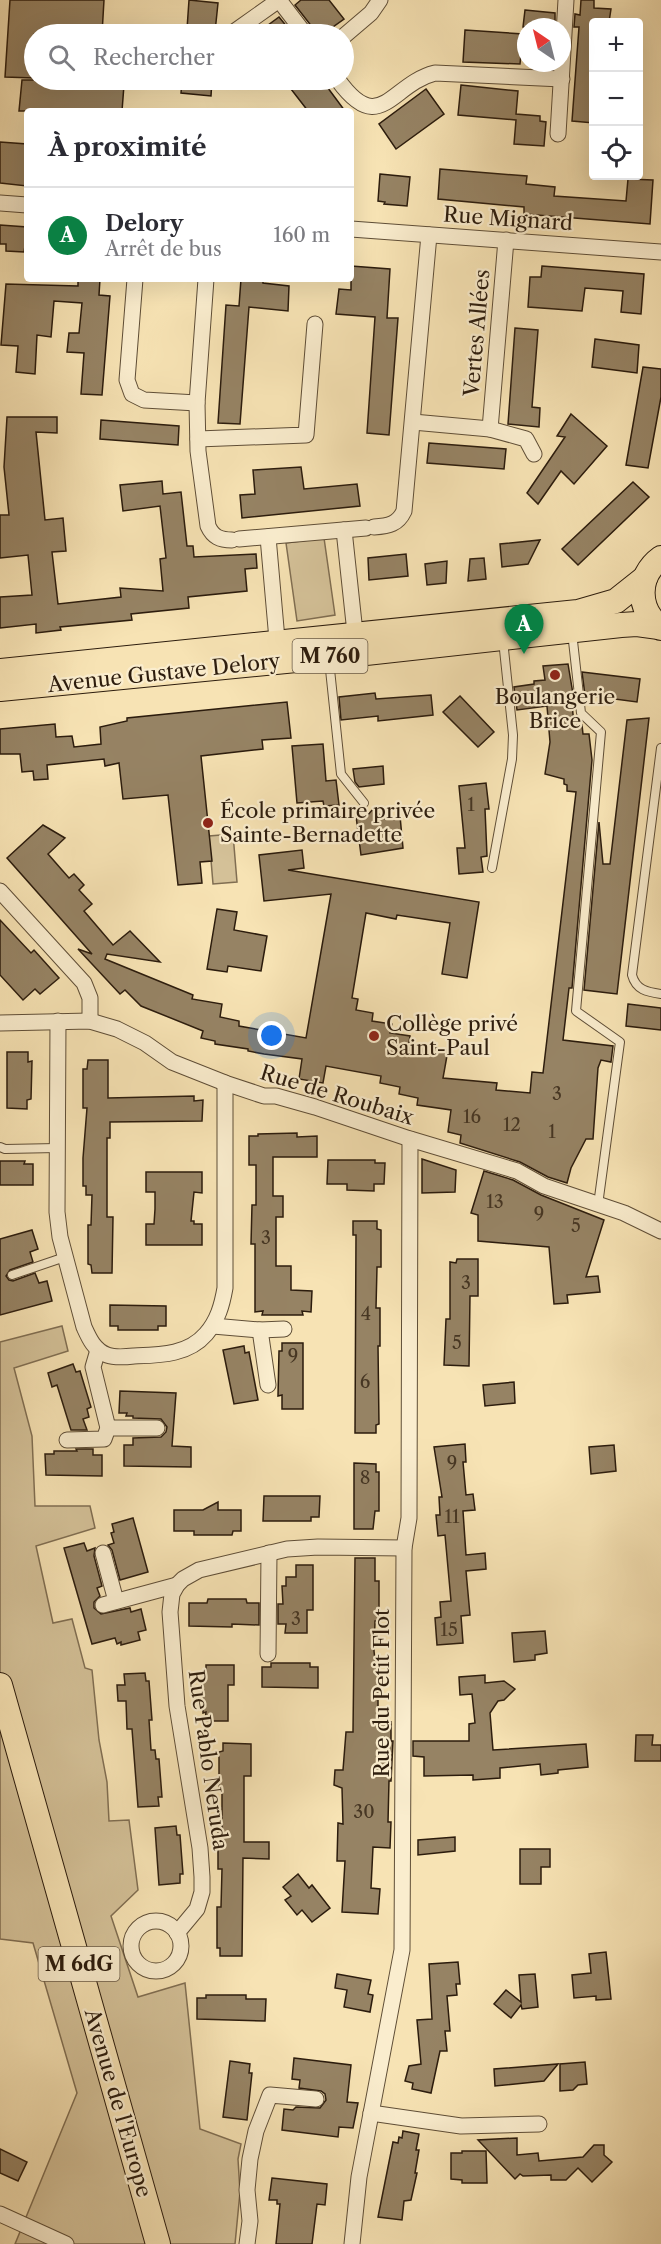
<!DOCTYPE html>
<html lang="fr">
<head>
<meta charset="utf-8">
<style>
	:root { --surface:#fff; --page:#f7f7f7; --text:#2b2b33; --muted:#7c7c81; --line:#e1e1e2; --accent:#0b8043 }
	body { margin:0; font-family:"Libre Caslon Text",serif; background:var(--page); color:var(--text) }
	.controls { position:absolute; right:18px; top:18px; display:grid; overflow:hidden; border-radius:6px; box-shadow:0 6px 24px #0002 }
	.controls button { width:54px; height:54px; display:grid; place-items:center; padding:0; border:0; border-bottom:2px solid var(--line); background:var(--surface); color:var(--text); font:30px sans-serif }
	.compass { position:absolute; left:517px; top:18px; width:54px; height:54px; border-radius:50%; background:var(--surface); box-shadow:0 6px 24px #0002; rotate:325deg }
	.you { position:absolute; left:272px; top:1036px; width:21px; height:21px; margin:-15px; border:4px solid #fff; border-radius:50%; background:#1a73e8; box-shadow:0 0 0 9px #1a73e833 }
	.badge { display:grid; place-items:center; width:39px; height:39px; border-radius:50%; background:var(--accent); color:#fff; font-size:20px; font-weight:700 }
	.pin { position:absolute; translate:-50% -50px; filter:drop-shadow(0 2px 3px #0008) }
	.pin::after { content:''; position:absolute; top:32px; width:21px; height:18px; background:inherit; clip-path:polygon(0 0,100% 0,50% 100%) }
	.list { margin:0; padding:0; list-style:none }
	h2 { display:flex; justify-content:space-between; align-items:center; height:78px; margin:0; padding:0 24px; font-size:26px }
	h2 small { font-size:20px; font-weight:400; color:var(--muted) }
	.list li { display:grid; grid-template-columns:39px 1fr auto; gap:18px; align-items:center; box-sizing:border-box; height:96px; padding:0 24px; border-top:2px solid var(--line) }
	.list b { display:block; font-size:22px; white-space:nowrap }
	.list p { margin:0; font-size:20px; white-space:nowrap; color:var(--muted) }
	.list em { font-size:20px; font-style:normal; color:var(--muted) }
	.icon { flex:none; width:33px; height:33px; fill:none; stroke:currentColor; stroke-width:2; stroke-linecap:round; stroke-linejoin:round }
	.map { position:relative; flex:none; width:661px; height:2244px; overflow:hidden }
	.search { position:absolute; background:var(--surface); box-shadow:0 6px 24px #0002; left:24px; top:24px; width:330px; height:66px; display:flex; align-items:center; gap:15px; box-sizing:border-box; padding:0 21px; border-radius:33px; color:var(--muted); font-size:22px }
	.panel { position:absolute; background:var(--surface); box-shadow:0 6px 24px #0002; left:24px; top:108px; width:330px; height:174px; border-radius:6px }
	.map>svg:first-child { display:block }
	.green { fill:#d4c198; stroke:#806e52; stroke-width:1.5 }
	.building { fill:#968364; stroke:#2c1c0d; stroke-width:1.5 }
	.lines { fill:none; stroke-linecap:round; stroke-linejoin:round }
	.service-casing { stroke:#5f4e37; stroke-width:10 }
	.minor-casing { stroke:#5f4e37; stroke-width:17 }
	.primary-casing { stroke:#2c1c0d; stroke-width:26 }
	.service { stroke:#faedce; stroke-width:8 }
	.minor { stroke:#faedce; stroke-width:15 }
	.primary { stroke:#f7e3b4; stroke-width:24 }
	.poi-dot { fill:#8f2418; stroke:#faedce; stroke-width:2 }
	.labels { text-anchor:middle; stroke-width:4.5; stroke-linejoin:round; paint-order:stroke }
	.number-label { font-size:18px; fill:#463623 }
	.shield { fill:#faedce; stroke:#6a5b47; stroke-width:1.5 }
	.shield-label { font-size:20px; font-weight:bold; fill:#2c1c0d }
	.street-label { font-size:21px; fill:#2c1c0d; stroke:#faedce }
	.poi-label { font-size:21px; fill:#2c1c0d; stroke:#faedce; text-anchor:start }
</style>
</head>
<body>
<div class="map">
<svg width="661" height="2244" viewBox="0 0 661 2244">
	<rect width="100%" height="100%" fill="#f7e3b4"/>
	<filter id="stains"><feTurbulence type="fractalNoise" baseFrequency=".00333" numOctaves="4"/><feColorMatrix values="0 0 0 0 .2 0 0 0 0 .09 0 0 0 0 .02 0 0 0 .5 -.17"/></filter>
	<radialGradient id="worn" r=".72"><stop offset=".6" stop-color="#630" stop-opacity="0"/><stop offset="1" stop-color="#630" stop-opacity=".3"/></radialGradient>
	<g class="green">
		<polygon points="324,538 335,615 297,621 286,543"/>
		<polygon points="233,834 237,882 213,884 209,836"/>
		<polygon points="62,1326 68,1351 14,1368 32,1436 35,1506 90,1506 95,1528 36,1546 53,1623 72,1619 85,1668 92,1670 99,1740 107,1782 109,1821 129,1820 138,1890 111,1916 138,1997 185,1983 200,2129 241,2144 238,2159 240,2192 235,2244 15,2244 77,2093 33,1943 0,1939 0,1342"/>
	</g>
	<g class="building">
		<polygon points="10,0 104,0 102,34 34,34 34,78 5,77"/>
		<polygon points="189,0 218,3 215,32 187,29"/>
		<polygon points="301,0 329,0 344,19 323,34 315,34 313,28 295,5"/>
		<polygon points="581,0 594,0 594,8 611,9 609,22 594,22 594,123 572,121 579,27 574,27 575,14 580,15"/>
		<polygon points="525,10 555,13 555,27 523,27"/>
		<polygon points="279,17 293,34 256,34"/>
		<polygon points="465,30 523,34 520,64 463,62"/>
		<polygon points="22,80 98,80 98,83 124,85 122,111 19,111"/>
		<polygon points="182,80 212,80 211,96 181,93"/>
		<polygon points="284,80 322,80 345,111 308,111"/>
		<polygon points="461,85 518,91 516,114 540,116 540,121 546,122 544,146 514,144 516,120 458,115"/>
		<polygon points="426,89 444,114 396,149 379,124"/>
		<polygon points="0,142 27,144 27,186 0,183"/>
		<polygon points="440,169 527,176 526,184 555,187 554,196 626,201 628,179 653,180 650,224 524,214 524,207 438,199"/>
		<polygon points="380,174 410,177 407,206 384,204 385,202 378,201"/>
		<polygon points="0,225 27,227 27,246 25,246 24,252 6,251 6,244 0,244"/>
		<polygon points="351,266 390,269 387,318 398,318 389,435 367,433 375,317 336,314 339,289 351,290"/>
		<polygon points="542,266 644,274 641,314 621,312 623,291 585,288 582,311 528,307 530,277 541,277"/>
		<polygon points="78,279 100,279 99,295 110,296 102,395 81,394 84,353 67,352 69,333 79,333 82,303 54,301 51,337 37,335 35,374 16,372 18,346 1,345 6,284 78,286"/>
		<polygon points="241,279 263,279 263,283 289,286 288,311 249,307 240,424 218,423 226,305 239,306"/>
		<polygon points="515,328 538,330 532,407 540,408 539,427 508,424"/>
		<polygon points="595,339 639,345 637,373 592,367"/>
		<polygon points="643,367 661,369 661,397 648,468 626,465"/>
		<polygon points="571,414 607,446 574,484 561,471 538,504 527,493 565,437 557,436"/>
		<polygon points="7,417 57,417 57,433 36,432 45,520 63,518 66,551 52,552 58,604 121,597 120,588 163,591 160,559 166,558 160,506 123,511 120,485 162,481 163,494 181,492 187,546 193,546 194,557 256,554 257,568 245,569 247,591 188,597 189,608 131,614 132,620 60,627 61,630 36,633 36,624 0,628 0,597 32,595 28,555 0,558 0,515 9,515 4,467"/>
		<polygon points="101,420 179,426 178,445 100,439"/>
		<polygon points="429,443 506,449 504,469 427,463"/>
		<polygon points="301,467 304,489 357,484 360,506 242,518 240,495 255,494 253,470"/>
		<polygon points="633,482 649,497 578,565 562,549"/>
		<polygon points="540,540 528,564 502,567 500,544"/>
		<polygon points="406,554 408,576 369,580 368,558"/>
		<polygon points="484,558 486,579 468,581 470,559"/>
		<polygon points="447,561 446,583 427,585 425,564"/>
		<polygon points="568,664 573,694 571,693 574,725 582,725 583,734 589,734 592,760 572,988 569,988 563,1040 613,1046 611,1062 601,1060 598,1068 593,1139 586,1139 571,1168 567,1183 548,1177 520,1162 460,1143 461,1135 448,1132 451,1110 417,1105 418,1098 399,1094 400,1087 380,1083 381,1076 326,1066 323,1083 299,1079 302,1059 264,1054 248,1051 248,1049 215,1044 215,1041 201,1038 203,1031 141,1006 125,990 120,994 78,949 92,954 7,858 43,825 65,838 48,854 69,878 74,874 84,885 79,890 92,904 84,911 113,945 130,931 160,962 107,954 105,959 193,995 192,999 222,1004 220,1017 239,1021 239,1026 306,1038 331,894 264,901 259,855 302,850 304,868 288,870 479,902 467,978 442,974 450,923 397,915 396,919 366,913 352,998 358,999 356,1010 373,1013 372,1021 392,1024 390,1033 410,1036 409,1043 448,1050 443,1078 497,1083 496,1090 530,1093 532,1072 543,1073 576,792 567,791 567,785 564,784 564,779 545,774 550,742 547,706 517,710 514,687 534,684 534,681 545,680 543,666"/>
		<polygon points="582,672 640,679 637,702 585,695"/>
		<polygon points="375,693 376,699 431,695 433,715 378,721 378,716 341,720 339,697"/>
		<polygon points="460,696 494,732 478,747 443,712"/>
		<polygon points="287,702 291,738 262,740 263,749 201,756 212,861 200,862 202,883 178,885 168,795 123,799 119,763 105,766 104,759 47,765 48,779 34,780 33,771 22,772 20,754 0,754 0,729 55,724 56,737 72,736 74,747 101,744 100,727 127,721 127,718"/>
		<polygon points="649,718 617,994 584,990 599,822 603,864 610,864 627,720"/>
		<polygon points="323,744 326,781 336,780 339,805 324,806 323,801 297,803 292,746"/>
		<polygon points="383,766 384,784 359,787 355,782 353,769"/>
		<polygon points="486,783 489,809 485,809 487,856 481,857 483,872 459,874 457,848 465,848 459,786"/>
		<polygon points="373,809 385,819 400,816 403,848 361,855 356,816 367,816"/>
		<polygon points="217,909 237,912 234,930 267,936 261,971 228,966 227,972 207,969"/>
		<polygon points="0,920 31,953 34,950 59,978 40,994 35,989 23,1000 0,975"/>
		<polygon points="628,1004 661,1008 661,1030 626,1026"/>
		<polygon points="7,1052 28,1052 28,1062 32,1061 31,1099 27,1100 27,1109 7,1108"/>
		<polygon points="88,1060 108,1060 108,1098 194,1096 194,1101 203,1100 202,1121 110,1122 110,1138 107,1138 107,1217 113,1217 112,1273 92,1273 91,1265 88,1264 88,1225 91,1225 92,1195 86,1195 86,1186 83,1186 83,1158 87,1108 83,1108 83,1069 87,1069"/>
		<polygon points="297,1133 297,1137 317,1136 317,1157 273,1157 273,1196 283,1196 283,1217 276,1217 276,1266 291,1266 291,1290 312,1291 311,1312 302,1311 303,1315 262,1315 263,1311 255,1312 255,1244 251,1244 252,1205 256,1205 256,1165 249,1165 249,1136 258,1136 258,1134"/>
		<polygon points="422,1159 456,1170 455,1192 422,1193"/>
		<polygon points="328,1160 375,1160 375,1163 385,1163 384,1184 374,1184 374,1191 347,1190 347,1184 327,1184"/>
		<polygon points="0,1161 25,1161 24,1164 33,1164 33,1185 0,1185"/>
		<polygon points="484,1171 513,1180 541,1195 604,1220 586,1277 598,1276 600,1292 567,1295 568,1303 554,1304 549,1247 478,1241 478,1215 471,1213"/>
		<polygon points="146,1172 202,1172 202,1193 194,1192 191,1221 194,1221 194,1224 202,1224 202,1245 146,1245 146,1224 154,1224 155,1209 155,1192 146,1192"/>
		<polygon points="353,1221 377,1221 377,1229 381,1230 381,1267 377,1267 376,1308 380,1308 380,1346 378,1346 379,1424 376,1425 376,1433 355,1433 356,1235 353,1235"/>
		<polygon points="32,1230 38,1249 30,1252 33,1262 10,1270 6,1276 9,1280 13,1281 35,1273 39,1283 47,1281 52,1301 0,1315 0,1239"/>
		<polygon points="457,1259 478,1259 478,1296 470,1296 469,1366 444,1365 446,1319 450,1319 450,1262 456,1263"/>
		<polygon points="110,1305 166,1306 166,1326 158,1326 158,1330 118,1330 118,1326 110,1326"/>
		<polygon points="282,1343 303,1343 303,1409 282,1409 282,1395 278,1396 279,1351 282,1351"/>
		<polygon points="244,1346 245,1353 249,1352 258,1400 234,1404 223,1350"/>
		<polygon points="73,1364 76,1372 80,1371 91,1407 87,1409 89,1417 83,1419 87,1430 71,1430 57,1385 52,1387 48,1373"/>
		<polygon points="514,1382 515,1403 485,1406 483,1385"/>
		<polygon points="120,1391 176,1393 172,1446 191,1447 191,1467 124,1466 124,1445 133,1445 133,1438 161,1437 166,1432 167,1427 161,1419 133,1418 133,1416 126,1416 127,1413 119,1413"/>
		<polygon points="465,1444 466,1462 463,1462 466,1495 473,1494 475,1510 463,1511 466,1555 485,1553 486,1569 466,1571 470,1615 461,1616 463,1643 437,1645 435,1618 441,1617 440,1602 451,1601 445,1535 438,1536 436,1515 440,1515 439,1497 442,1497 434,1447"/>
		<polygon points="614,1445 616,1471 591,1474 589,1447"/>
		<polygon points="76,1449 93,1449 93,1455 102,1455 102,1476 46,1475 45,1454 54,1454 54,1451 77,1451"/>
		<polygon points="354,1463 376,1464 376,1472 379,1472 379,1511 375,1511 373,1529 354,1529"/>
		<polygon points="264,1496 320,1496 319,1517 311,1517 311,1521 263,1521"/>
		<polygon points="218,1502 218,1510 241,1510 241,1531 233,1531 232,1535 194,1535 194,1531 174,1531 174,1510 203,1510"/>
		<polygon points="133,1518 148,1572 120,1580 112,1550 108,1545 114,1543 111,1533 114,1532 112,1524"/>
		<polygon points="84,1543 87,1551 95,1548 94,1556 102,1586 97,1588 100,1596 94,1602 94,1608 101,1614 130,1608 131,1612 141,1609 146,1630 138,1632 140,1640 121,1645 121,1642 117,1644 115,1638 92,1644 64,1548"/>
		<polygon points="355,1558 375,1558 375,1581 379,1581 379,1621 375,1621 374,1651 375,1660 378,1660 378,1722 391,1722 391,1741 393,1741 391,1781 389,1781 388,1822 391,1822 390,1848 373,1847 371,1888 380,1889 378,1914 342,1912 345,1861 337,1861 338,1823 343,1824 342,1788 334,1785 335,1770 343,1770 346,1732 353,1732"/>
		<polygon points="296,1565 313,1565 313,1610 307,1610 307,1633 285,1633 286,1624 278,1624 278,1604 283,1604 282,1586 286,1586 286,1577 296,1577"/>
		<polygon points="208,1599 246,1599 247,1603 259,1603 259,1625 232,1624 232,1627 189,1626 189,1603 207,1603"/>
		<polygon points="545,1631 547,1653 535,1655 535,1660 514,1662 512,1633"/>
		<polygon points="271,1663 310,1663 310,1667 318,1667 318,1688 262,1687 262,1667 271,1667"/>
		<polygon points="206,1665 234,1665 234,1685 228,1685 228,1721 205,1721 206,1712 203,1713 203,1674 206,1674"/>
		<polygon points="145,1673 146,1681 149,1681 152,1720 149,1720 151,1750 155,1750 156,1759 159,1759 162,1797 158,1797 159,1806 138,1807 132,1729 127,1729 126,1701 118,1701 117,1685 125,1685 124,1674"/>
		<polygon points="485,1675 485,1683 504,1681 515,1689 504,1700 498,1701 490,1713 493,1750 586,1744 588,1767 558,1770 558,1773 541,1775 540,1764 500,1768 500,1778 473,1780 473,1775 424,1776 424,1757 413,1756 413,1741 469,1741 469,1724 475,1723 472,1694 460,1695 459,1677"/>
		<polygon points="636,1735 653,1735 652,1745 661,1745 661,1761 635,1761"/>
		<polygon points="223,1743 251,1744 251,1776 244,1776 244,1842 269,1842 269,1859 243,1858 242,1956 220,1956 220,1948 217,1948 217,1907 221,1907 222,1869 218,1869 218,1829 222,1829 222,1791 219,1791 219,1752 223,1751"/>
		<polygon points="176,1826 177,1835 180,1835 183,1874 180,1874 180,1883 159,1885 155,1828"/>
		<polygon points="455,1837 455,1851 418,1855 418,1840"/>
		<polygon points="520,1849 550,1849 550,1867 541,1867 541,1884 520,1884"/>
		<polygon points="298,1874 309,1888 312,1885 330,1908 312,1922 302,1910 297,1915 285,1900 291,1896 283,1887"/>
		<polygon points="606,1952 611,1999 596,2000 596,1996 574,1998 572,1975 591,1973 589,1954"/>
		<polygon points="458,1962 460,1984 456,1984 457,1995 447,1996 450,2031 445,2031 447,2051 440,2051 431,2093 412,2089 413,2083 405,2081 409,2066 421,2064 417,2020 432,2019 429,1964"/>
		<polygon points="337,1974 371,1980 368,1994 373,1995 370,2012 344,2007 347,1990 335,1988"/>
		<polygon points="535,1974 538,2007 522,2009 521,2005 511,2018 494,2004 506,1990 521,2002 519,1975"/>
		<polygon points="206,1995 246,1995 246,1999 266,1999 265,2021 197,2019 197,1998 206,1998"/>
		<polygon points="294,2058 351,2065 347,2102 358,2103 353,2128 339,2127 338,2137 282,2130 284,2109 293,2110 296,2107 320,2108 326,2100 325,2094 321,2091 299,2088 300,2080 292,2079"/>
		<polygon points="230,2061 250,2064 249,2073 252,2073 247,2120 223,2117"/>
		<polygon points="585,2062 587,2084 578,2085 573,2090 560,2091 560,2064"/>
		<polygon points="558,2064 544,2081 495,2086 494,2069"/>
		<polygon points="403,2131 419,2134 416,2150 419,2150 415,2173 417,2173 411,2200 404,2201 402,2220 378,2217 393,2142 398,2143 399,2137 402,2138"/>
		<polygon points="517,2138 517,2155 538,2153 539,2161 583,2157 594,2145 604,2145 604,2155 612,2162 592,2182 578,2168 566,2180 551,2180 551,2175 523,2176 520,2174 515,2179 478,2140"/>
		<polygon points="0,2149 27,2162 18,2181 0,2173"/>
		<polygon points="462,2151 486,2151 487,2183 462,2183 462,2180 451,2179 451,2153 462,2153"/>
		<polygon points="272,2178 327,2184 325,2205 317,2204 312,2244 276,2244 280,2204 277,2204 277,2200 269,2200"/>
	</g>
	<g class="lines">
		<defs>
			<g id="service">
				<polyline points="572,632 581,713 601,732 576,1011 620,1042 598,1205"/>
				<polyline points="329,660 341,774 364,803"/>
				<path d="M661,748L632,975C636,990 647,992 661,994"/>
				<polyline points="492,868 512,759 513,735 503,640"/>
				<polyline points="0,1147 5,1149 57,1148"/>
				<polyline points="12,1275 65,1257"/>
			</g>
			<g id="minor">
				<polyline points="231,34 279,0 305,34"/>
				<polyline points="344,36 371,13 380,0"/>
				<path d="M338,80C380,138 391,84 435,73L562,79"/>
				<polyline points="558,134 566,0"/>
				<polyline points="0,203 27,205"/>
				<polyline points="351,229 661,252"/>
				<polyline points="506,240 490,429 526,439 534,454"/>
				<polyline points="135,279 127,380 132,394 144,400 197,403"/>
				<path d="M206,279L197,403L198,451L208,526C213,537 220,540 232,540"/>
				<polyline points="413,422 490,429"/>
				<polyline points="198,439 306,435 315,324"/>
				<path d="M374,527C389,526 398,524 404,511L429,235"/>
				<polyline points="344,530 356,642"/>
				<polyline points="268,537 278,651"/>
				<polyline points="239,539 366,528"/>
				<polyline points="0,891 84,983 90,998 90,1021"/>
				<path d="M58,1021L57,1212L60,1237L84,1327C89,1338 94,1350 107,1355C115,1358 125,1357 134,1356C160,1355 188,1355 206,1334C218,1320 222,1305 225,1288V1083"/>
				<polyline points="0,1023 90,1021 117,1029 145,1043 172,1062 225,1083 264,1096 276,1096 315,1107 410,1139 517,1171 544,1186 624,1213 661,1231"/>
				<polyline points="213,1326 260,1330 284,1329"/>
				<polyline points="260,1330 268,1385"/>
				<polyline points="98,1350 93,1367 108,1428"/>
				<polyline points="67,1440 104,1439 108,1428 157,1428"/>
				<polyline points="103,1553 116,1601"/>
				<polyline points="103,1605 177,1585"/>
				<polyline points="268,1654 269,1553"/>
				<circle cx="156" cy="1946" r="25"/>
				<polyline points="177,1933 197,1909 202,1892 202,1877 200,1848 177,1706 170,1612 172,1594 177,1585 183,1579 199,1570 287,1549 318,1547 404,1548"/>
				<polyline points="371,2113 461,2126 539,2124"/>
				<polyline points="0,2214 66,2244"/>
				<polyline points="247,2244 250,2221 247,2190 250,2159 256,2131 270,2095 316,2099"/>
				<polyline points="352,2244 359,2177 402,1950 404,1548 409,1518 410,1139"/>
			</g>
			<g id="primary">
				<path d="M661,558C636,576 637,610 661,628"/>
				<polyline points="0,671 578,612 616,601 645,578"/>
				<polyline points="0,689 357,654 621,625 637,624 659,627"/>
				<polyline points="0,1685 158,2244"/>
			</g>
		</defs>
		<use href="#service" class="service-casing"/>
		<use href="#minor" class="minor-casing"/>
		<use href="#primary" class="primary-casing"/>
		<use href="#service" class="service"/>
		<use href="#minor" class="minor"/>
		<use href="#primary" class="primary"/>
	</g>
	<g class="poi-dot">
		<circle cx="555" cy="675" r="6"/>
		<circle cx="208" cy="823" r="6"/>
		<circle cx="374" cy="1036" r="6"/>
	</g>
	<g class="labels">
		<g class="number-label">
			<text x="471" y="811">1</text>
			<text x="557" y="1100">3</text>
			<text x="472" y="1123">16</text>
			<text x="512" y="1131">12</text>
			<text x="552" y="1138">1</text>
			<text x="495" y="1208">13</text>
			<text x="539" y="1220">9</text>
			<text x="576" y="1232">5</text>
			<text x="266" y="1244">3</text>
			<text x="466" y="1289">3</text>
			<text x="366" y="1320">4</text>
			<text x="457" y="1349">5</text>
			<text x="293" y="1362">9</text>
			<text x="365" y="1388">6</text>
			<text x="452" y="1469">9</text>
			<text x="365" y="1484">8</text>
			<text x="452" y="1523">11</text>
			<text x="296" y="1625">3</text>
			<text x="449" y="1636">15</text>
			<text x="364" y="1818">30</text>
		</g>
		<g class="shield">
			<rect x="292.5" y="639" width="75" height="34" rx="4.5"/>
			<rect x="38.5" y="1947" width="81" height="34" rx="4.5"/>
		</g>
		<g class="shield-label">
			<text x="330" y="663">M 760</text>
			<text x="79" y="1971">M 6dG</text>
		</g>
		<g class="street-label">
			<text transform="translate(508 219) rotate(4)" y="7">Rue Mignard</text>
			<text transform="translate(477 333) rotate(-85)" y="7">Vertes Allées</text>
			<text transform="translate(164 673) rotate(-6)" y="7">Avenue Gustave Delory</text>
			<text transform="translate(337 1095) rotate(17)" y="7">Rue de Roubaix</text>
			<text transform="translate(382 1693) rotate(-90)" y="7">Rue du Petit Flot</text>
			<text transform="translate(208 1760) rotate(82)" y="7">Rue Pablo Neruda</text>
			<text transform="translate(118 2103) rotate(74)" y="7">Avenue de l'Europe</text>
		</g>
		<g class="poi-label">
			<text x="555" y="704" text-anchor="middle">Boulangerie<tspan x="555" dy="24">Brice</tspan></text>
			<text x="220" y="818">École primaire privée<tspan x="220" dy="24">Sainte-Bernadette</tspan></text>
			<text x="386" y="1031">Collège privé<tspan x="386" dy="24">Saint-Paul</tspan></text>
		</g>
	</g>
	<rect width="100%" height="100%" filter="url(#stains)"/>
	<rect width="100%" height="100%" fill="url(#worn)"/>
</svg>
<div class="controls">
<button>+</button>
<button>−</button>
<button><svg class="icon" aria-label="locate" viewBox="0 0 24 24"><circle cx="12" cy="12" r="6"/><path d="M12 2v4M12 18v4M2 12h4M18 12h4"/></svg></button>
</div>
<svg class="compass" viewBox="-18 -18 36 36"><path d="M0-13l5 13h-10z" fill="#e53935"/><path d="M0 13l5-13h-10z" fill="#7c7c81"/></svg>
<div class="you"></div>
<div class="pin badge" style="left:524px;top:654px">A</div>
<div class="search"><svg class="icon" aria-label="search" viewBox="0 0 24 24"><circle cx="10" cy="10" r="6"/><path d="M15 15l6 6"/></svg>Rechercher</div>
<section class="panel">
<h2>À proximité<small></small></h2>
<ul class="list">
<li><span class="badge">A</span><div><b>Delory</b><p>Arrêt de bus</p></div><em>160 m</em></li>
</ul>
</section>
</div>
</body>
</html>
